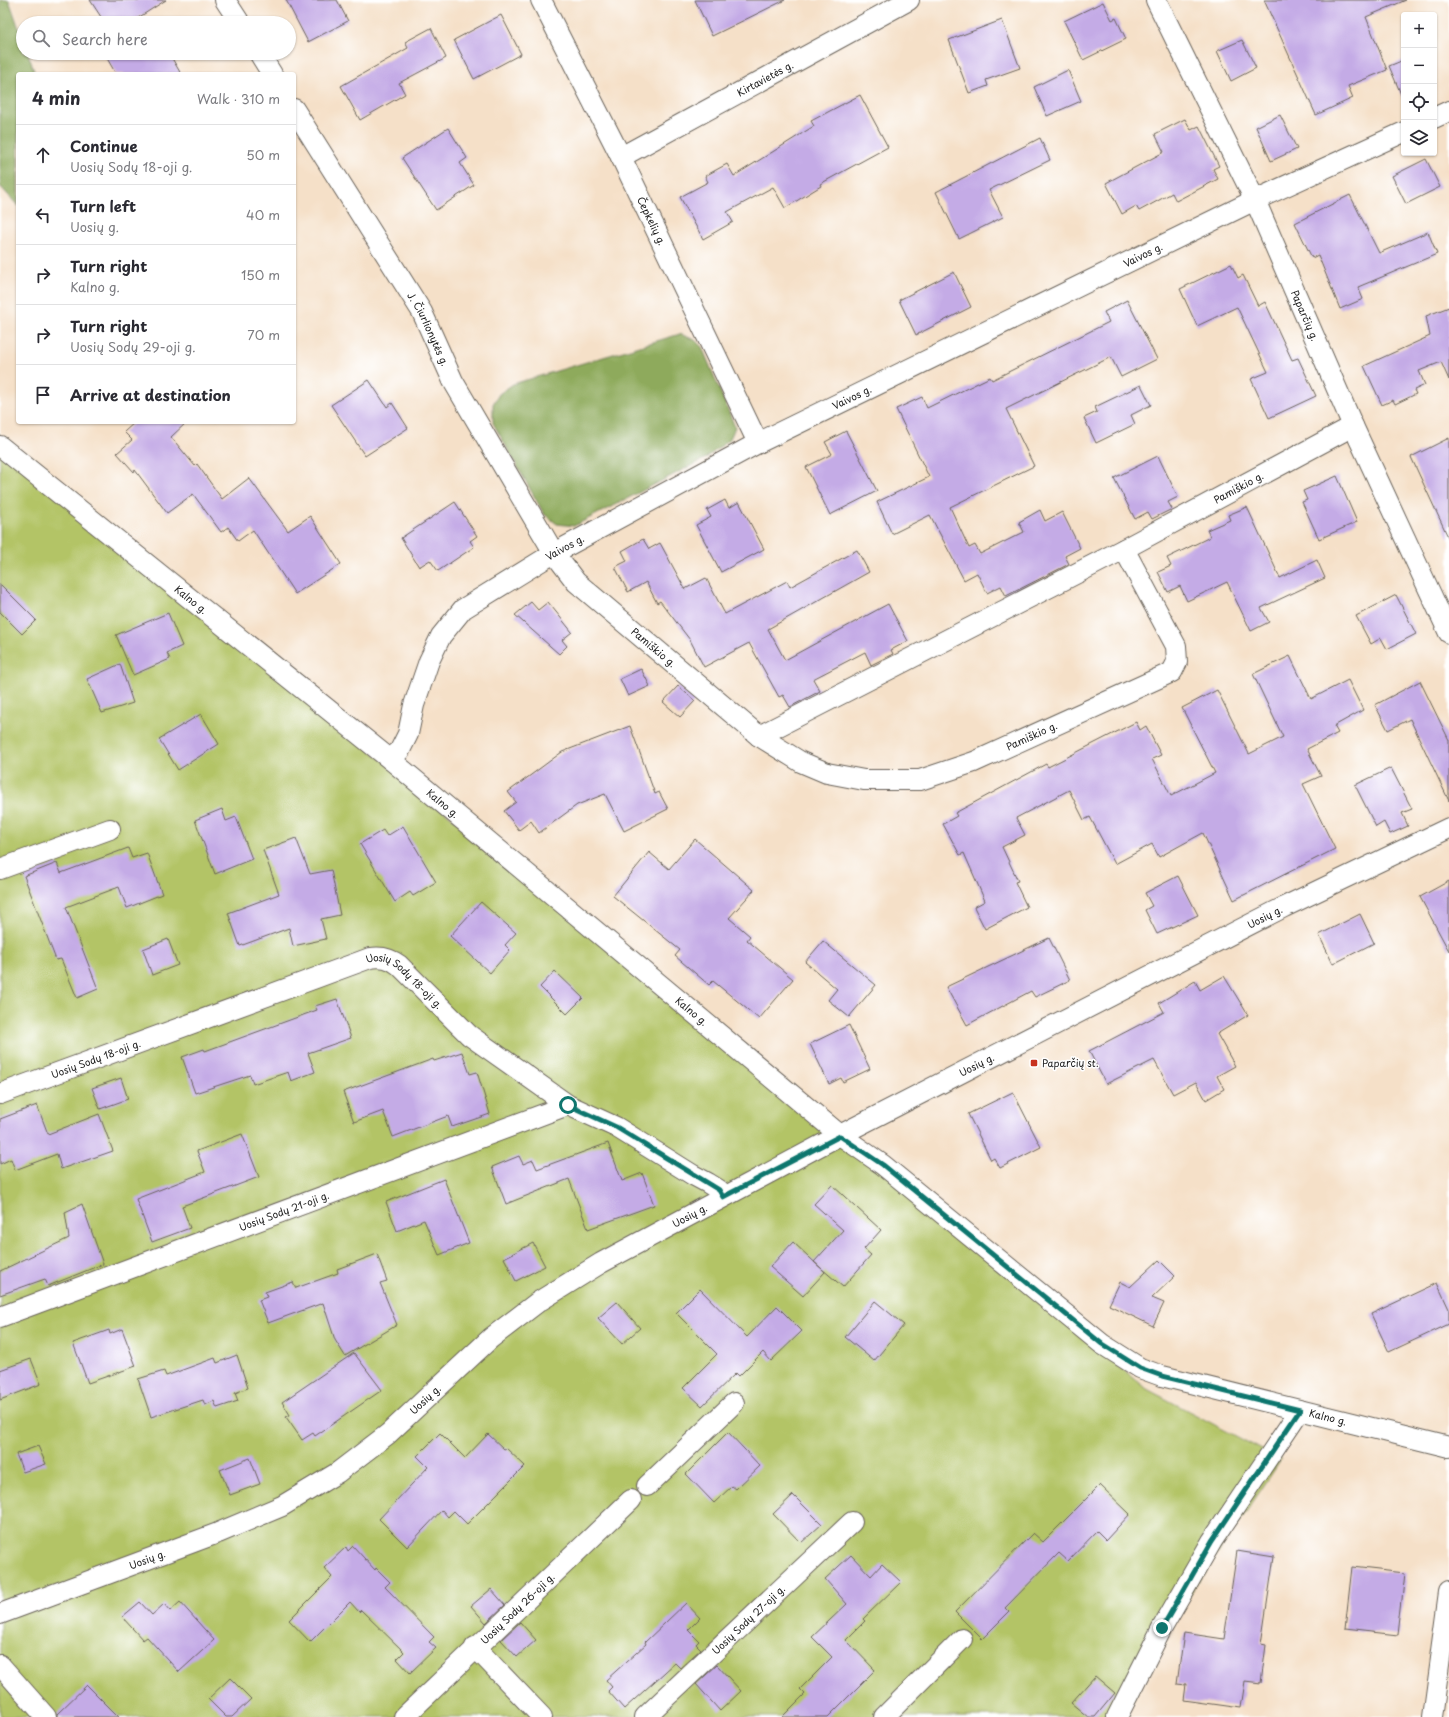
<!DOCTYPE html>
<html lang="en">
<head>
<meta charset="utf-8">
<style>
	:root { --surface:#fff; --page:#f7f7f7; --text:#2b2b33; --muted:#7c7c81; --line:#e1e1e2 }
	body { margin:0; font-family:"Playpen Sans",sans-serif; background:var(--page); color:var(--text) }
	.controls { position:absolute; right:12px; top:12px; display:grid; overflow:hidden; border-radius:4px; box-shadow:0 1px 3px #0004 }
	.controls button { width:36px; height:36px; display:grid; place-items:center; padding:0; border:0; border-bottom:1px solid var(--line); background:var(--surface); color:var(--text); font:20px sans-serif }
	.stop { position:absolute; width:12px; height:12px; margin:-9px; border:3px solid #0f766e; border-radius:50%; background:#fff }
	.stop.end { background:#0f766e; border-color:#fff; box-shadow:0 1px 4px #0008 }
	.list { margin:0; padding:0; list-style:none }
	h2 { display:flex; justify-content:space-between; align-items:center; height:52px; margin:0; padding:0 16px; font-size:17px }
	h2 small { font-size:13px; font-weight:400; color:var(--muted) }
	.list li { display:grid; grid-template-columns:26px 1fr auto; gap:12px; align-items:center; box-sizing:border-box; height:60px; padding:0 16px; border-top:1px solid var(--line) }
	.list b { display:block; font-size:15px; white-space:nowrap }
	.list p { margin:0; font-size:13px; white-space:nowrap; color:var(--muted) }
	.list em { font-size:13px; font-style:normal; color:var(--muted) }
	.icon { flex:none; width:22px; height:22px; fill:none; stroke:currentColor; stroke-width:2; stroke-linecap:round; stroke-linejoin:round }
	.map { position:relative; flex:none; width:1449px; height:1717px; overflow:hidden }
	.search { position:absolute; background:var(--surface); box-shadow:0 1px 3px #0004; left:16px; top:16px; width:280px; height:44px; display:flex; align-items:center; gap:10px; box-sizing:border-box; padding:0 14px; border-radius:22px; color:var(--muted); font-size:15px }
	.panel { position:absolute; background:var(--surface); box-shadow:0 1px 3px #0004; left:16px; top:72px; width:280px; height:352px; border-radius:4px }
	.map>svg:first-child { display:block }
	.green { fill:#b3c466; stroke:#687041 }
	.forest { fill:#8eaa5b; stroke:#55633c }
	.building { fill:#c4abe6 }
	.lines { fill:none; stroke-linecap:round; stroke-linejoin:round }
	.street-casing { stroke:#686158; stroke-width:22 }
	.street { stroke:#fff; stroke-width:20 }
	.route { stroke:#0f766e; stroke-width:5 }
	.poi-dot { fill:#c8321e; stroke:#fff; stroke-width:1.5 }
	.labels { text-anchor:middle; stroke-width:3; stroke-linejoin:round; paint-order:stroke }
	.street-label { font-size:10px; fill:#1c1c1c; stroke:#fff }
	.poi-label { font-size:10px; fill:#1c1c1c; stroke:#fff; text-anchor:start }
</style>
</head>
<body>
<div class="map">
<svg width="1449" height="1717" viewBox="0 0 1449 1717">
	<rect width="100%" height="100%" fill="#fff"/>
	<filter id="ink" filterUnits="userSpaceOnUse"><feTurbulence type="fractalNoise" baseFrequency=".025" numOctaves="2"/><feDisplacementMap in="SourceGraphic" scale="8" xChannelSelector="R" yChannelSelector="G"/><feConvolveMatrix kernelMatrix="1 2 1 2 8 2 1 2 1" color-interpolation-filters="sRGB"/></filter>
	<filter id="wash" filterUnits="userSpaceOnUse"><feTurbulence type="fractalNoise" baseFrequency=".012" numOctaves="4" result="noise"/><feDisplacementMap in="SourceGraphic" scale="16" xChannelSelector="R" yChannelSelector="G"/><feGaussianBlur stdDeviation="0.9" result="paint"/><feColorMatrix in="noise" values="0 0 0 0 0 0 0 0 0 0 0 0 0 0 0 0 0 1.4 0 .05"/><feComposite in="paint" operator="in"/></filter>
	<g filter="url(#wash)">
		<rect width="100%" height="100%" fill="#f5e0c8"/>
		<polygon class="green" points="0,446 1147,1389 1281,1460 1174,1619 1124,1717 0,1717"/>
		<g class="forest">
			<polygon points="0,0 9,0 23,40 23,53 28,53 35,74 18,74 18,206 0,186"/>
			<polygon points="680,334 695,340 702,347 735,427 730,439 706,458 574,526 557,524 544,514 493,423 493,404 499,394 513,384"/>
		</g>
		<g id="blocks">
			<g class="building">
				<polygon points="90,0 166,0 130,23 105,23"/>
				<polygon points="286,0 337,0 348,21 308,42"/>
				<polygon points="695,0 785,0 712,36"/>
				<polygon points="1264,0 1406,0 1366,17 1387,70 1348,86 1353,98 1316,115"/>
				<polygon points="1103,2 1112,20 1116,18 1126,39 1083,60 1064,21"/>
				<polygon points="501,15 521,54 474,79 454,40"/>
				<polygon points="1002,20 1020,68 986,80 988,86 969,93 949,40"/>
				<polygon points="431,28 446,58 399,83 405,94 360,120 341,86 408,48 405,42"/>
				<polygon points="1242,40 1256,68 1231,81 1217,51"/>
				<polygon points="104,53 169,53 181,74 116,74"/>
				<polygon points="1404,60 1404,99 1403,99 1389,66"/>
				<polygon points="1068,70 1081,101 1047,116 1034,87"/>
				<polygon points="860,95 888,147 820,184 821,186 785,208 773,187 727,212 733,222 703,239 680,197 708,182 705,176 727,164 734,176 814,126 811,121"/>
				<polygon points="1280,115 1297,149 1271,161 1256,127"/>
				<polygon points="1185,119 1191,130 1199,126 1219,166 1213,169 1218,179 1176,201 1172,193 1139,211 1136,206 1122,214 1106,183 1164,152 1155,134"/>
				<polygon points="448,128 467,158 460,163 474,185 436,210 402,158"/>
				<polygon points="1040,138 1050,160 989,190 1003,217 959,239 936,192"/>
				<polygon points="1426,159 1440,187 1406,204 1392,176"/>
				<polygon points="1350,195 1379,253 1428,232 1437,254 1358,287 1363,299 1340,309 1318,255 1312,258 1295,223"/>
				<polygon points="1231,264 1238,278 1243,275 1258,306 1265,302 1292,360 1298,358 1316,396 1269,418 1251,379 1268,372 1237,307 1197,326 1180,289"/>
				<polygon points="954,272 971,307 916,335 899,300"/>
				<polygon points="1127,300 1157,359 1121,377 1111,357 1006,409 1034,466 950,507 969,548 975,545 980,554 1024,532 1019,522 1040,510 1045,521 1062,512 1080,548 1065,556 1069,564 1006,596 1001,586 987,593 977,573 964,580 930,515 892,534 877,502 929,477 896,409 922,397 927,408 990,377 992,380 1109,322 1104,312"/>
				<polygon points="1449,307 1449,380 1441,362 1419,371 1425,385 1414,390 1416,394 1395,404 1393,400 1382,405 1364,366 1430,336 1426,316"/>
				<polygon points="369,380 387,407 392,403 408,428 365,456 331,405"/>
				<polygon points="1141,385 1151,405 1131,415 1135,424 1096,443 1084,418 1097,412 1095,407"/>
				<polygon points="135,422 187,422 171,437 195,466 197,464 222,499 249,478 288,531 310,516 341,564 295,594 253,530 238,541 228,527 221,532 193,494 167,513 135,470 134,472 117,453 132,440 124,432"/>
				<polygon points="846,431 877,491 830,515 806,467 832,454 825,442"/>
				<polygon points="1449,438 1449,539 1411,457"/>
				<polygon points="1158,456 1178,497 1168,502 1172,509 1152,519 1148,512 1135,519 1114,478"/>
				<polygon points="1337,476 1357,522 1319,539 1302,502 1307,500 1303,491"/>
				<polygon points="725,500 729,508 739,502 764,549 721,572 696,525 711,517 707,510"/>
				<polygon points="455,502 477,536 470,541 474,547 438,571 430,560 419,567 401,538"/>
				<polygon points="1247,507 1280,578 1317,560 1325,578 1261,608 1269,622 1251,631 1227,582 1187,601 1180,586 1168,592 1158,572 1171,566 1167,558 1210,537 1207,530 1230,520 1228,515"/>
				<polygon points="643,539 649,549 660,543 685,589 706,578 725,614 787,581 790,587 857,550 869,572 768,629 785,660 888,604 908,641 891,650 893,654 871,665 865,652 813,679 820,691 790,707 783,695 779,697 749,643 704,667 690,640 660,601 657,603 646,582 628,592 615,567 627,561 622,551"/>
				<polygon points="0,584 36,620 22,634 0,612"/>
				<polygon points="1396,595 1416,634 1387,649 1381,638 1371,644 1356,616"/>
				<polygon points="531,602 538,610 548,602 572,632 562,640 567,646 559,654 515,615"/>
				<polygon points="168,613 182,646 167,653 170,659 133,675 116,635"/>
				<polygon points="1290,656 1311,699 1348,680 1363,710 1334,726 1338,733 1307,749 1321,776 1303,784 1335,849 1234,900 1203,833 1159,857 1152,844 1115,864 1090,817 1084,820 1069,790 1016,818 1025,835 1002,847 1018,881 1015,882 1027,907 985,929 974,907 985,901 964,853 960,855 943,824 957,816 955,813 1046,764 1048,767 1136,722 1140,730 1146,726 1161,755 1152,759 1171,796 1215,773 1182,708 1217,690 1249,754 1283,737 1253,674"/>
				<polygon points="120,664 133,703 102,713 87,679"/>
				<polygon points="641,669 650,686 628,696 620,679"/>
				<polygon points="1420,681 1449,740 1449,801 1410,719 1388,730 1375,705"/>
				<polygon points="678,686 695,701 680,717 663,702"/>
				<polygon points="201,714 219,744 178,770 159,739"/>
				<polygon points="630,726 655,794 659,792 668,809 624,831 605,794 577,805 539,833 531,821 519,830 504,811 516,802 508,792 562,752"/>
				<polygon points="1391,768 1412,809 1402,813 1408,826 1390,834 1384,822 1376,827 1355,785"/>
				<polygon points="222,809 226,821 236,817 252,859 215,874 195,820"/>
				<polygon points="403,826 436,882 413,896 410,892 395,902 360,844 383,830 387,836"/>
				<polygon points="296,838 310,874 331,870 340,915 321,919 326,939 293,946 289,928 240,946 228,913 279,894 263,850"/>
				<polygon points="695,839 754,890 729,918 750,936 747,940 793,979 759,1019 713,981 709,985 675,956 680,950 613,896 649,852 669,869"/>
				<polygon points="128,848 132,858 147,853 162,894 127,908 119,887 66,907 98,989 77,998 61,959 56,960 24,876 57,863 61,873"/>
				<polygon points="1178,876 1198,915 1157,934 1145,910 1152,906 1145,893"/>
				<polygon points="1449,881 1449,951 1420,897"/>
				<polygon points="481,902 516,933 505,945 510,950 490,973 450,936"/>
				<polygon points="1360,914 1374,943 1333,964 1319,935"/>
				<polygon points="1049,938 1070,980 1035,997 1031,991 967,1025 946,987"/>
				<polygon points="168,939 178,965 152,975 143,949"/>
				<polygon points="823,941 876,985 849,1017 828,1000 837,989 805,962"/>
				<polygon points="555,971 583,998 567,1014 540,987"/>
				<polygon points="1224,976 1248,1015 1217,1034 1235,1066 1217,1076 1224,1089 1206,1100 1196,1082 1173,1094 1154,1060 1106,1084 1089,1051 1164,1012 1159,1003 1195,981 1200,990"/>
				<polygon points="337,999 351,1038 308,1053 315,1072 291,1081 288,1072 253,1084 250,1075 195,1093 182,1057 204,1049 205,1051 317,1010 315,1006"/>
				<polygon points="849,1025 870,1069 843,1082 841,1078 829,1084 810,1044"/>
				<polygon points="462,1052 470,1074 477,1072 490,1114 452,1127 448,1116 393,1137 383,1111 354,1122 343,1092 433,1059 434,1061"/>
				<polygon points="121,1078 128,1099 100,1109 92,1088"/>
				<polygon points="1013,1092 1041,1147 1000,1168 994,1158 991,1160 968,1114"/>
				<polygon points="37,1105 48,1134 99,1114 113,1151 61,1169 57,1154 15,1170 11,1159 0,1164 0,1119"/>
				<polygon points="242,1134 259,1177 182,1206 190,1228 152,1242 136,1199 205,1172 197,1151"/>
				<polygon points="608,1143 622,1181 642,1173 654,1205 588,1229 569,1179 506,1204 492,1167 519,1156 523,1164 533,1160 537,1169"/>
				<polygon points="444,1179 469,1243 439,1255 424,1220 397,1231 386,1202"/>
				<polygon points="832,1185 881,1230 864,1249 871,1255 843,1287 814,1262 843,1230 814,1204"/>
				<polygon points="82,1204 103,1264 48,1286 45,1279 0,1295 0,1271 69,1238 65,1212"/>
				<polygon points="793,1242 825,1272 803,1296 770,1267"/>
				<polygon points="533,1243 545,1266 516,1281 504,1258"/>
				<polygon points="377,1254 387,1281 380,1283 397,1325 345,1356 335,1340 323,1303 268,1323 259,1300 267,1297 265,1292 293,1282 296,1288 338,1273 337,1269"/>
				<polygon points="1159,1260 1175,1276 1152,1298 1164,1303 1153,1326 1109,1305 1120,1282 1130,1287"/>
				<polygon points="1437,1283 1449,1309 1449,1324 1389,1352 1371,1314"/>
				<polygon points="700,1289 747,1337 777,1306 802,1331 771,1361 763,1352 739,1376 736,1373 702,1406 683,1388 717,1354 676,1313"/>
				<polygon points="875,1301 904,1325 874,1361 845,1337"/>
				<polygon points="617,1302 640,1328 622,1344 598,1318"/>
				<polygon points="122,1329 136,1366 88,1383 73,1343 109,1330 110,1334"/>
				<polygon points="354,1353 382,1390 315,1436 313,1433 302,1440 286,1417 290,1415 282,1402"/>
				<polygon points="237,1355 248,1388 235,1393 238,1401 217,1408 214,1401 205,1405 203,1400 151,1417 138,1379 164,1371 166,1376 215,1358 217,1363"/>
				<polygon points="31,1359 41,1384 0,1400 0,1370"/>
				<polygon points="728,1432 760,1466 736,1489 732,1486 714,1503 686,1474"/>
				<polygon points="440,1433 465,1458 488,1434 504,1449 506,1448 525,1466 467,1524 454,1511 448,1517 442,1510 407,1547 379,1519 428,1467 417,1456"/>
				<polygon points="38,1446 46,1464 23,1472 16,1454"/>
				<polygon points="250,1458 260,1484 230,1495 220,1470"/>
				<polygon points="1100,1485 1130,1514 1106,1540 1097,1531 1068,1561 1059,1553 1005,1608 1009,1612 982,1639 955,1612 1033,1533 1043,1542"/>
				<polygon points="793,1495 822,1524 801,1543 773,1514"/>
				<polygon points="353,1546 375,1570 376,1568 390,1582 385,1587 434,1637 429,1642 436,1648 410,1673 397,1659 404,1652 361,1610 359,1612 350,1602 310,1642 289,1620 332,1577 324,1568 346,1547 348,1551"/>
				<polygon points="1237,1551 1274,1557 1261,1644 1266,1645 1261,1683 1245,1681 1241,1708 1184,1700 1186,1685 1177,1684 1184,1633 1224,1639"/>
				<polygon points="851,1555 871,1576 882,1564 901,1582 863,1619 865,1621 846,1640 875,1670 828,1717 782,1717 805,1694 800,1689 832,1657 812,1637 847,1604 825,1579"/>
				<polygon points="1352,1567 1405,1573 1398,1635 1345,1629"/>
				<polygon points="491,1589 505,1605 486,1623 471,1606"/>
				<polygon points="140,1602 152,1615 164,1604 170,1611 180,1602 214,1640 179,1672 147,1637 143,1640 122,1617"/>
				<polygon points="686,1603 700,1618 688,1630 699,1641 696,1644 701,1649 680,1668 675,1663 624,1709 608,1691 612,1687 606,1680 646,1644 645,1642"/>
				<polygon points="520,1622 536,1640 517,1657 501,1640"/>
				<polygon points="717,1665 741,1691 720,1711 696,1684"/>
				<polygon points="1095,1676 1115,1693 1095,1717 1088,1717 1071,1703"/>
				<polygon points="230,1678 251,1699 232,1717 226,1717 208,1699"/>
				<polygon points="87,1685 119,1717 57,1717 57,1714"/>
			</g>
		</g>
	</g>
	<g filter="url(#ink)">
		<use href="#blocks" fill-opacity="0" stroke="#686158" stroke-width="1"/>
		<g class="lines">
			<defs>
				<g id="street">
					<polyline points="225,0 240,23"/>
					<path id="s1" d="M541,0L621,157L758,443"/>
					<path id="s2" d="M1156,0L1255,200L1353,426L1449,633"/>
					<polyline points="259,53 272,74"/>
					<path id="s3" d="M294,109L422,312L453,381L554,553L576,582L759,736L801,762L827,773L864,780H920L974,762L1172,672L1177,662L1176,646L1124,549"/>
					<polyline points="1434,118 1449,111"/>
					<path id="s4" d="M621,157L909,0"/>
					<path id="s5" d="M0,446L391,760L840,1135L883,1165L1102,1344L1140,1368L1162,1376L1449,1447"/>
					<path id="s6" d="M759,736L1124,549L1353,426"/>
					<path id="s7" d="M391,760L400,750L408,734L414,705L429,661L441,636L463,609L554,553L758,443L1255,200L1404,132"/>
					<polyline points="0,869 110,829"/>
					<path id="s8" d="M0,1094L370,958C382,956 390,958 399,965L469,1035L568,1105L616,1127L693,1175L708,1183L719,1190L723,1197"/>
					<path id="s9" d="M0,1317L568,1105"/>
					<polyline points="647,1486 734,1403"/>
					<path id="s10" d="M0,1614L218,1533L282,1506L337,1473L388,1434L491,1338L538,1302L601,1263L840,1135L1284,907L1449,828"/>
					<polyline points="475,1647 542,1717"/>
					<polyline points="0,1665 46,1717"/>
					<path id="s11" d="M404,1717L631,1500"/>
					<path id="s12" d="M645,1717L852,1522"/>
					<polyline points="884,1717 962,1639"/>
					<polyline points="1117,1717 1162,1628 1212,1541 1300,1410"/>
					<polyline points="1432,1717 1449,1592"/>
				</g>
			</defs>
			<use href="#street" class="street-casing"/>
			<use href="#street" class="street"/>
		</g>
	</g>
	<g class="lines" filter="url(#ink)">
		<polyline class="route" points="568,1105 616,1127 719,1190 723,1197 840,1136 883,1165 1102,1344 1140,1368 1162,1376 1300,1410 1212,1541 1162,1628"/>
	</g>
	<rect class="poi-dot" x="1030" y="1059" width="8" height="8" rx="2"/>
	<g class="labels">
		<g class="street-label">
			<text dy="4" stroke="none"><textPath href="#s4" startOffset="164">Kirtavietės g.</textPath></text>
			<text dy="4" stroke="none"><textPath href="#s1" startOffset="247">Čepkelių g.</textPath></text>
			<text dy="4" stroke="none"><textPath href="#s7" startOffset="937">Vaivos g.</textPath></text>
			<text dy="4" stroke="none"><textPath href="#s2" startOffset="349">Paparčių g.</textPath></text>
			<text dy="4" stroke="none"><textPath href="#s3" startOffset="258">J. Čiurlionytės g.</textPath></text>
			<text dy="4" stroke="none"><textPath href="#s7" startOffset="613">Vaivos g.</textPath></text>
			<text dy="4" stroke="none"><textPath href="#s6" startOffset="540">Pamiškio g.</textPath></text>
			<text dy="4" stroke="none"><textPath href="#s7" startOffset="289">Vaivos g.</textPath></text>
			<text dy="4" stroke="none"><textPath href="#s5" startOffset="245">Kalno g.</textPath></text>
			<text dy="4" stroke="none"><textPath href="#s3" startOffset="653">Pamiškio g.</textPath></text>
			<text dy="4" stroke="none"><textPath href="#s3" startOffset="1082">Pamiškio g.</textPath></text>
			<text dy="4" stroke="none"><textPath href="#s5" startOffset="569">Kalno g.</textPath></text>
			<text dy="4" stroke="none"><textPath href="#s10" startOffset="1453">Uosių g.</textPath></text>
			<text dy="4" stroke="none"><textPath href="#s8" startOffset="437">Uosių Sodų 18-oji g.</textPath></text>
			<text dy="4" stroke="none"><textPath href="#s5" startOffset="893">Kalno g.</textPath></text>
			<text dy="4" stroke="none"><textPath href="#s8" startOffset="102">Uosių Sodų 18-oji g.</textPath></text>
			<text dy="4" stroke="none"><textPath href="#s10" startOffset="1129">Uosių g.</textPath></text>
			<text dy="4" stroke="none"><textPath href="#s9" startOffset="303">Uosių Sodų 21-oji g.</textPath></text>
			<text dy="4" stroke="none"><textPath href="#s10" startOffset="805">Uosių g.</textPath></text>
			<text dy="4" stroke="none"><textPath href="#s10" startOffset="481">Uosių g.</textPath></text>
			<text dy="4" stroke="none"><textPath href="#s5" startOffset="1661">Kalno g.</textPath></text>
			<text dy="4" stroke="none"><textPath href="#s10" startOffset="157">Uosių g.</textPath></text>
			<text dy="4" stroke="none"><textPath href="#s11" startOffset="157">Uosių Sodų 26-oji g.</textPath></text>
			<text dy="4" stroke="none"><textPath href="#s12" startOffset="142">Uosių Sodų 27-oji g.</textPath></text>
		</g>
		<g class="poi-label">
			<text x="1042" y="1067">Paparčių st.</text>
		</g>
	</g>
</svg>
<div class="controls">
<button>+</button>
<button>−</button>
<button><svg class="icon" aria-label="locate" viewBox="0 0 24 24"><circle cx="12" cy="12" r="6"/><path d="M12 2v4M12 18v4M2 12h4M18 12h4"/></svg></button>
<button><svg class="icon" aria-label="layers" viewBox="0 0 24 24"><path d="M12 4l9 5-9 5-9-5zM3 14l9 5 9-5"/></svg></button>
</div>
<div class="stop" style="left:568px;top:1105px"></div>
<div class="stop end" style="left:1162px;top:1628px"></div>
<div class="search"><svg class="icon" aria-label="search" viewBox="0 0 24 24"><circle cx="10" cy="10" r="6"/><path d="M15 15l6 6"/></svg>Search here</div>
<section class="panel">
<h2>4 min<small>Walk · 310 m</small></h2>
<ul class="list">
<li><svg class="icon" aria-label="ahead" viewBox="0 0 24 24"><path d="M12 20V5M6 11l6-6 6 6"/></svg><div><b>Continue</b><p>Uosių Sodų 18-oji g.</p></div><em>50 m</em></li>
<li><svg class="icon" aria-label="left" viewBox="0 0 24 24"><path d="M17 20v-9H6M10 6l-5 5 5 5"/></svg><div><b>Turn left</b><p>Uosių g.</p></div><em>40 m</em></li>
<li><svg class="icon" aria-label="right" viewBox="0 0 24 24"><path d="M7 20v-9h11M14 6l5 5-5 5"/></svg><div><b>Turn right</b><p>Kalno g.</p></div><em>150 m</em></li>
<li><svg class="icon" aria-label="right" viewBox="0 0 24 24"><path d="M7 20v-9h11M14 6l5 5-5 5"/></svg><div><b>Turn right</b><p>Uosių Sodų 29-oji g.</p></div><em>70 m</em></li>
<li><svg class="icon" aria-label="arrive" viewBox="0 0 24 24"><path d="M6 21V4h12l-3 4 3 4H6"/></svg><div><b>Arrive at destination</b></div></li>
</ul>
</section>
</div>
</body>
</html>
